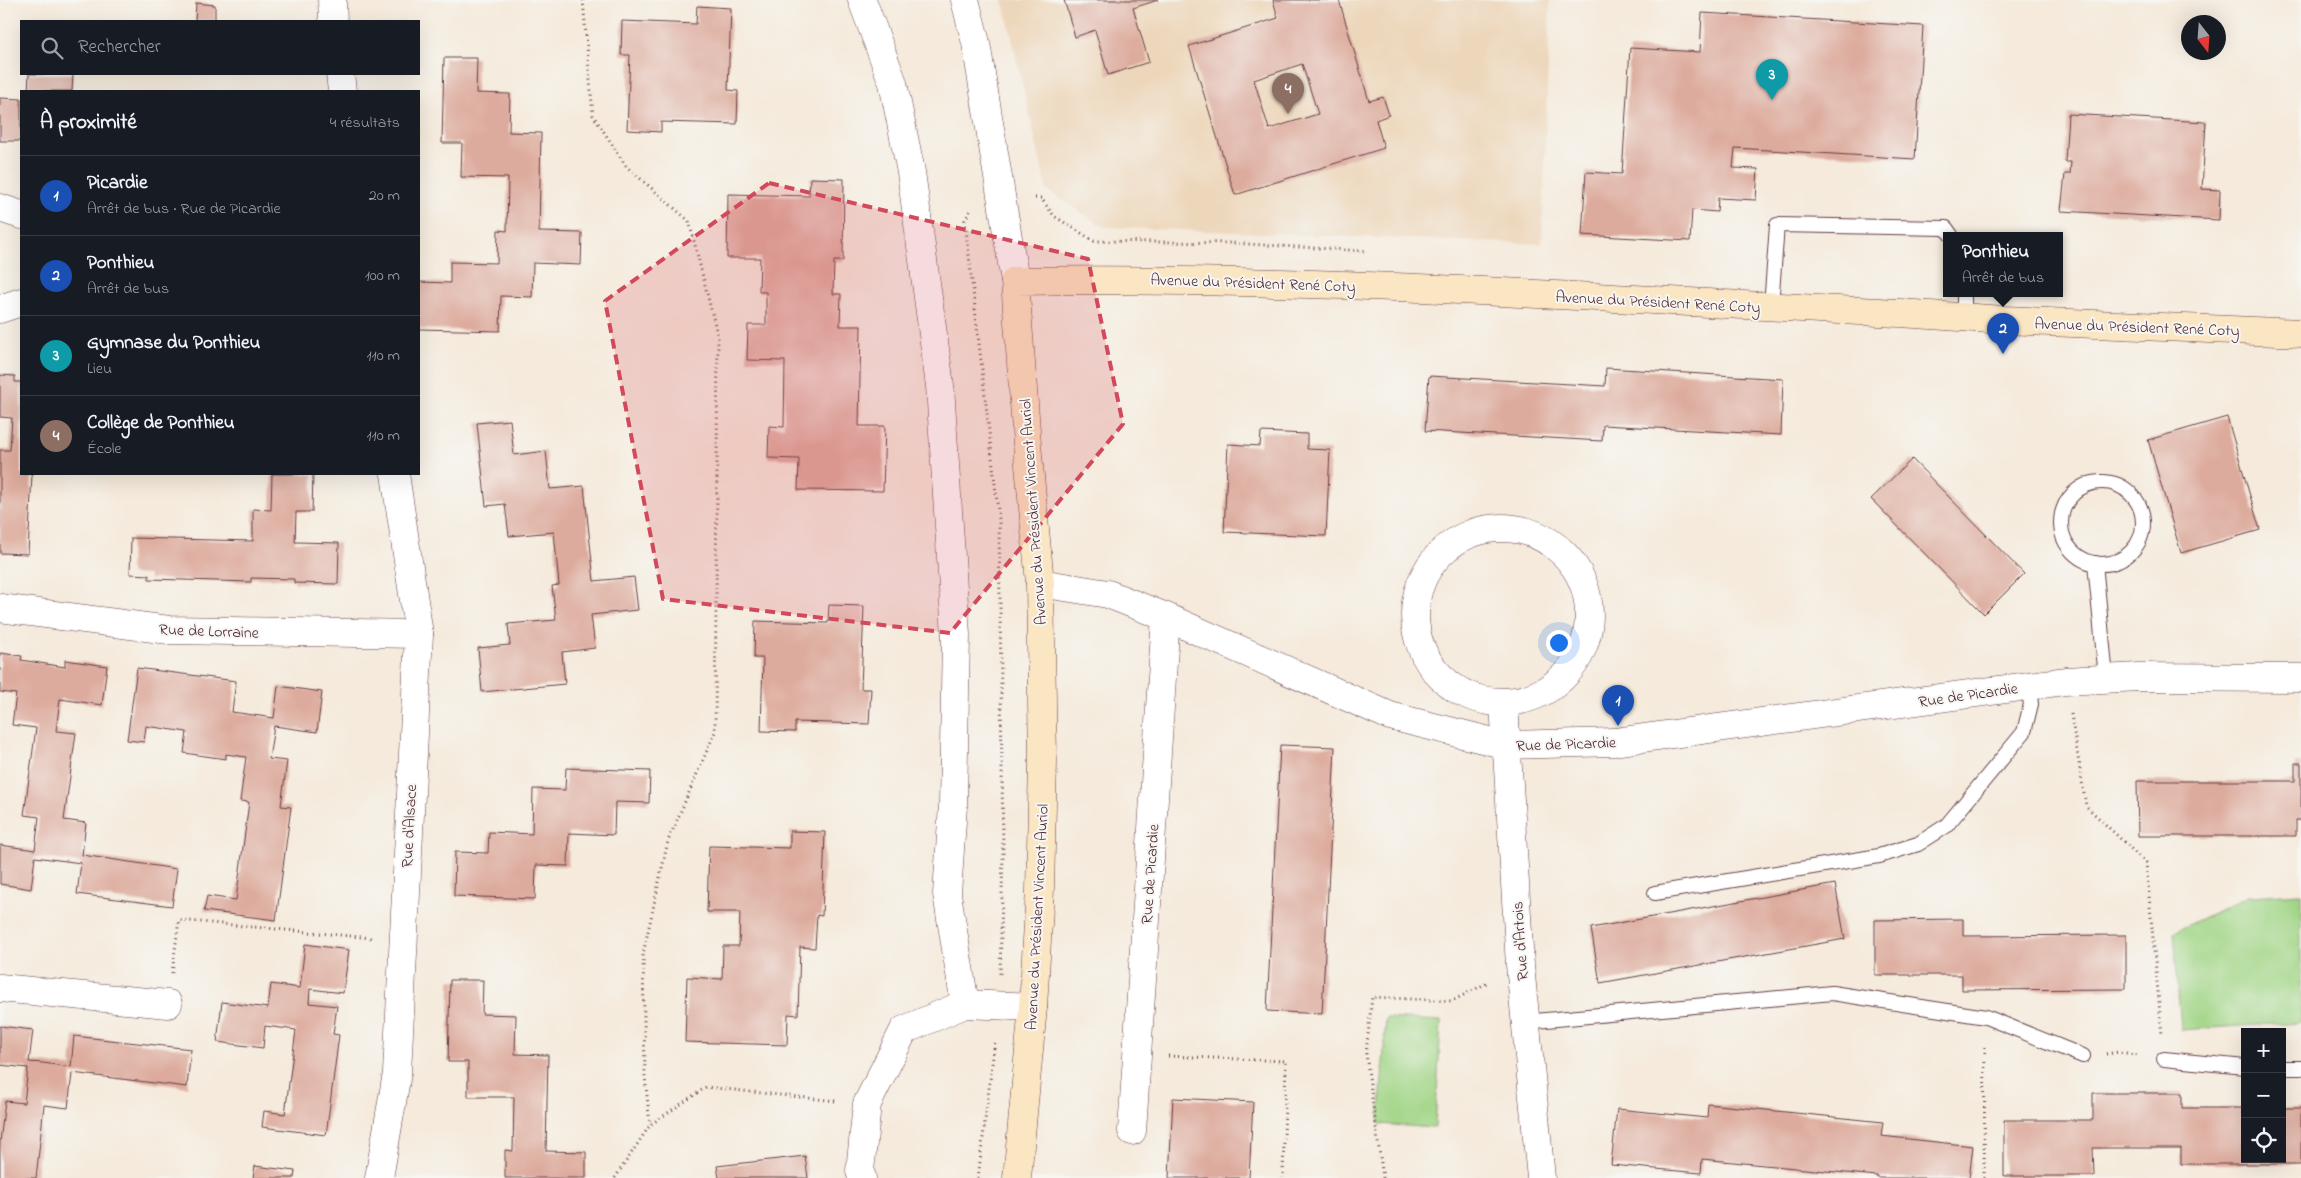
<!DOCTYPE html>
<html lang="fr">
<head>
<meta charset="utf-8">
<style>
	:root { --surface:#171b24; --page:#20242c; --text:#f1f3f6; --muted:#9ea1a6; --line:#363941; --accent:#1a73e8 }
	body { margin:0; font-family:"Indie Flower",sans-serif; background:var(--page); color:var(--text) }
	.controls { position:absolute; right:15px; bottom:15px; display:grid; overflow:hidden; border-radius:0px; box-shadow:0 5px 20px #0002 }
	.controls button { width:45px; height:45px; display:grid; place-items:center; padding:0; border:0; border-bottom:1px solid var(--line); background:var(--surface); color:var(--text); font:25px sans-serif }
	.compass { position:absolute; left:2181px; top:15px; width:45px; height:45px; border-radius:50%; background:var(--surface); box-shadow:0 5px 20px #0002; rotate:163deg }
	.you { position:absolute; left:1558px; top:642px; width:18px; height:18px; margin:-12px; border:4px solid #fff; border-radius:50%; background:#1a73e8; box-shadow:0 0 0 8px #1a73e833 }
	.badge { display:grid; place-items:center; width:32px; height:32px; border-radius:50%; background:var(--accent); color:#fff; font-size:16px; font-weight:700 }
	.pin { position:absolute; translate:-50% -41px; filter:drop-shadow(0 1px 2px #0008) }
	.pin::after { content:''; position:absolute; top:26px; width:18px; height:15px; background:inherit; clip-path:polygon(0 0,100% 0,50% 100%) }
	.popup { position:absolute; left:1943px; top:232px; width:120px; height:65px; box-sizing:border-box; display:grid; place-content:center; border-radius:0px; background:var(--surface); filter:drop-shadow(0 1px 4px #0005); font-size:16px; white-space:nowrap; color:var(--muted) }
	.popup b { font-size:19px; color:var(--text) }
	.popup::after { content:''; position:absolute; left:50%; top:100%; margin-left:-10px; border:10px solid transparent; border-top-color:var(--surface) }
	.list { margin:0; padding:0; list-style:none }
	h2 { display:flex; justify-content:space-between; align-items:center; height:65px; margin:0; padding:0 20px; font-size:21px }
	h2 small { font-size:16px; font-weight:400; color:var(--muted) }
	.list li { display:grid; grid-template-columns:32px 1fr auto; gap:15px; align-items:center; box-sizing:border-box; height:80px; padding:0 20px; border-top:1px solid var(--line) }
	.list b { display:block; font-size:19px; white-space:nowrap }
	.list p { margin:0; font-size:16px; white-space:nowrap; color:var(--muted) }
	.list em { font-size:16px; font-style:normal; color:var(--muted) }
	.icon { flex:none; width:28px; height:28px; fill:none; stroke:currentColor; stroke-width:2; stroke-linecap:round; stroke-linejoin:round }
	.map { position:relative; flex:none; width:2301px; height:1178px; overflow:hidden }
	.search { position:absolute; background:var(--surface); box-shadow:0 5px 20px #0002; left:20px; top:20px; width:400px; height:55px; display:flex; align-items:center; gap:12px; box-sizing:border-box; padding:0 18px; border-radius:0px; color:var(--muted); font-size:19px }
	.panel { position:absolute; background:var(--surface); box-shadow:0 5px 20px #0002; left:20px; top:90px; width:400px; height:385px; border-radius:0px }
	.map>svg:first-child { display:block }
	.built { fill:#edd7bb }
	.green { fill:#a1d586; stroke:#767a58 }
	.building { fill:#ddab9d; fill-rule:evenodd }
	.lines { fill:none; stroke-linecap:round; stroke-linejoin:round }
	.lane-casing { stroke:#643d45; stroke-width:16 }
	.street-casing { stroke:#643d45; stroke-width:29 }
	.secondary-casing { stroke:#643d45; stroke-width:29 }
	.path { stroke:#643d45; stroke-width:3; stroke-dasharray:1 4; stroke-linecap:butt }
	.lane { stroke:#fff; stroke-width:14 }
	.street { stroke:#fff; stroke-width:28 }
	.secondary { stroke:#fbe6c4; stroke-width:28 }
	.marked { fill:#d1495b; fill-opacity:0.2; stroke:#d1495b; stroke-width:4; stroke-dasharray:10 6; stroke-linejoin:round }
	.labels { text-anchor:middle; stroke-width:4; stroke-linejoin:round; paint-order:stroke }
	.street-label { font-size:16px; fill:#4a1f2b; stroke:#f6f6f2 }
</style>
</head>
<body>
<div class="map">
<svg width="2301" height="1178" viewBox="0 0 2301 1178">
	<rect width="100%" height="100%" fill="#f6f6f2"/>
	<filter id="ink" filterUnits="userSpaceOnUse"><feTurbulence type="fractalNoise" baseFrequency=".02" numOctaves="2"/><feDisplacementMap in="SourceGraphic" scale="10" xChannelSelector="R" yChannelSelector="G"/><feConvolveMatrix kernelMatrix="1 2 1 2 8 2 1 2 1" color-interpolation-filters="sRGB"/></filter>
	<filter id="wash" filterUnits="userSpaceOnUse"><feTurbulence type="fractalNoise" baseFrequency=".0096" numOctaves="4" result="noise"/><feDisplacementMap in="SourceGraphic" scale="20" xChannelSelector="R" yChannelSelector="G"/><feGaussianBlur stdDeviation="1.12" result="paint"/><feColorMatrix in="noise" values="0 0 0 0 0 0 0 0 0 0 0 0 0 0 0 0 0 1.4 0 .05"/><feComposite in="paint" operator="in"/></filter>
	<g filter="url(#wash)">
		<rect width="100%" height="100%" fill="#f5eadb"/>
		<polygon class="built" points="1003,0 1550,0 1542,244 1104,227 1047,190"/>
		<g class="green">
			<polygon points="2301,893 2301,1022 2181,1030 2174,932 2248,896"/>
			<polygon points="1386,1018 1441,1021 1435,1128 1379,1124"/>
		</g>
		<g id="blocks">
			<g class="building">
				<polygon points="1064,0 1158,0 1133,8 1149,62 1108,75 1095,30 1075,37"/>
				<path d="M1273,0H1339L1369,101L1383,97L1389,115L1376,120L1384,148L1235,195L1189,46L1278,18ZM1302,64L1318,114L1269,129L1254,80Z"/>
				<polygon points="196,3 215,5 215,21 195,21"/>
				<polygon points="697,6 731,8 728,90 738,91 737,124 661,122 661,132 627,130 630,55 621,55 622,21 696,24"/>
				<polygon points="1702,13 1923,26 1915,159 1735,148 1733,168 1758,169 1756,200 1718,198 1717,212 1692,210 1690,241 1582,235 1586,172 1622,174 1630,48 1700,52"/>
				<polygon points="444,58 477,58 476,93 510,94 509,132 541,133 539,232 582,233 581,265 533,263 532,297 501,296 500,331 419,329 419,282 450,283 450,262 497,263 498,230 507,231 508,178 461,177 462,143 442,143"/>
				<polygon points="29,74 73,74 72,91 28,91"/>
				<polygon points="0,98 21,99 21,141 0,141"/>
				<polygon points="2068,114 2206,122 2202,189 2220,190 2219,220 2061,211 2065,174 2070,174 2071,162 2065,162"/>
				<polygon points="810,178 844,179 843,261 834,261 833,294 841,294 840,326 861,326 859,426 885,426 883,491 798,490 799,459 768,458 769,426 784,427 785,361 747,360 748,325 766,325 766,292 759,292 760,258 727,258 728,194 809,196"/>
				<polygon points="1606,368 1783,379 1781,435 1603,425 1602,441 1425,431 1429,376 1605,386"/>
				<polygon points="0,375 15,376 15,382 21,382 21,474 32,474 28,554 0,553 0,450 10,450 12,418 0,417"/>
				<polygon points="2227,417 2260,530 2181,553 2148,440"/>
				<polygon points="510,420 514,455 546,451 550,489 584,486 594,581 634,577 638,610 591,615 595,648 562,652 565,684 482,692 478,648 510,645 508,624 556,620 552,586 559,585 554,532 509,536 505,504 486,506 477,423"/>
				<polygon points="1261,432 1307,434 1307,449 1330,450 1326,536 1224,532 1228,444 1260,446"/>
				<polygon points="1912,459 2024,574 1984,614 1871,499"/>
				<polygon points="272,474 313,474 312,512 296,512 295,542 339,543 338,584 294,583 294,579 251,578 251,582 149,579 149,575 130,574 131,538 253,541 253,509 271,510"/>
				<polygon points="829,605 864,606 861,689 871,689 869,724 795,722 795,732 761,731 763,658 754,658 755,621 828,623"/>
				<polygon points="0,653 22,656 21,660 65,667 65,660 107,666 102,705 60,699 56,731 76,733 64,820 86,823 82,855 177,869 172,906 77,894 81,863 35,857 31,889 0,884 0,845 35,850 39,817 24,815 36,728 12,725 16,694 0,692"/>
				<polygon points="137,668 236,681 232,712 274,718 278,686 322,692 317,732 274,726 269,759 287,761 281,806 291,807 276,920 204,911 207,896 236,900 249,802 240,801 246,757 226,754 226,759 184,753 187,732 146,726 144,742 127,740"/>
				<polygon points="1280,745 1335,747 1322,1014 1267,1011"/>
				<polygon points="2295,763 2301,763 2301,820 2296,820 2296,836 2138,836 2137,781 2295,781"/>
				<polygon points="566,768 650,771 649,803 615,802 614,835 569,833 568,866 536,865 535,899 454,896 455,852 488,853 489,832 532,834 533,789 565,790"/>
				<polygon points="790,831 825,832 822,916 817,915 815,948 800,947 798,1015 788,1014 787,1045 685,1042 687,977 722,979 723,946 739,946 740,912 707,912 709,846 790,848"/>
				<polygon points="1835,884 1845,939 1600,983 1591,928"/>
				<polygon points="1963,919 1963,936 2126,935 2126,989 1962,990 1962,975 1875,975 1875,920"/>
				<polygon points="305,944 349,950 343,993 310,989 309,1003 337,1006 333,1034 339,1035 326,1135 262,1127 264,1111 285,1114 296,1030 265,1026 263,1048 217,1042 222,1002 268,1008 271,984 300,988"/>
				<polygon points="450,980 483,980 482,1014 516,1015 515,1054 548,1055 546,1151 586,1152 586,1178 505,1178 505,1150 513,1151 514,1097 468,1097 468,1062 448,1062"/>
				<polygon points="0,1026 33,1030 29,1062 43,1063 71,1067 74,1036 191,1049 187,1087 72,1073 68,1108 44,1105 36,1178 0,1178 0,1142 5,1101 24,1103 28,1068 0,1065"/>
				<polygon points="2093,1093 2182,1093 2182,1108 2245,1108 2245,1159 2282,1159 2282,1108 2301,1108 2301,1164 2181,1164 2181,1148 2093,1148 2094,1176 2004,1176 2004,1120 2093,1120"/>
				<polygon points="1173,1098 1253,1102 1249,1178 1169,1178"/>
				<polygon points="1708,1104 1883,1122 1881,1136 1973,1146 1969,1178 1877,1178 1877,1176 1702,1159 1701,1173 1611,1165 1617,1109 1707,1118"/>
				<polygon points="805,1156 808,1178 719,1178 717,1166"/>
				<polygon points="255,1166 295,1171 294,1178 253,1178"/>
			</g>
		</g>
	</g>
	<g filter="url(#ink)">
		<use href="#blocks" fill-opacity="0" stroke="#643d45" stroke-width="1"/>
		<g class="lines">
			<defs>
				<g id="lane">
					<polyline points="1771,307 1777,225 1946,228 1951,235"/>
					<polyline points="1964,317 1964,293"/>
					<circle cx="2102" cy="523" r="41"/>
					<polyline points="2095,563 2106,678"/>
					<polyline points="1655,893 1879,856 1918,844 1946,826 2024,732 2031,704 2028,686"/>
					<polyline points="1525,1022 1832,993 1986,1017 2083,1056"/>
					<polyline points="2164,1059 2245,1067"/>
					<polyline points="2282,1068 2301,1068"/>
				</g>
				<g id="street">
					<polyline points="332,0 333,21"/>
					<polyline points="862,0 893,83 911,172 940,386 956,635 953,806 947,894 965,1004"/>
					<polyline points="965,0 976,43 1015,281"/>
					<polyline points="340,74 342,91"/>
					<polyline points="0,208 21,215"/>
					<polyline points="0,309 21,302"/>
					<circle cx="1502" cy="615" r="87"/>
					<polyline points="1040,583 1108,594 1166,617 1390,716 1506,745 1614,742 2065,681 2139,677 2301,678"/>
					<polyline points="0,608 169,630 419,634"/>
					<polyline points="1504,703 1520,965 1541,1178"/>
					<polyline points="0,988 168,1004"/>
					<polyline points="1132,1131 1166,617"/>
					<polyline points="379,1178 397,1073 419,634 395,474"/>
					<polyline points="862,1178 860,1171 867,1104 904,1030 965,1004 1033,1007"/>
				</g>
				<path id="secondary" d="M1017,1178L1033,1007L1040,890L1043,761L1040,583L1027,444L1015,281C1310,276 1605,299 1900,313L2005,320L2301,333"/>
			</defs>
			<use href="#lane" class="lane-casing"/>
			<use href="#street" class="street-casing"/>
			<use href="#secondary" class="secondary-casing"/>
			<g class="path">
				<polyline points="583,0 593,115 626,166 689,221 718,337 715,732 668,841 643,954 645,1076 650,1125"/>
				<polyline points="1035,198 1041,198 1054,216 1094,241 1230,243 1367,251"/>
				<polyline points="970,211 965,220 999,519 1003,853 1000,974"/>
				<polyline points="2071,714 2086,806 2146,863 2162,1035"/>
				<polyline points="172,973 179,920 372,938"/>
				<polyline points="2106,1054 2119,1052 2140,1055"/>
				<polyline points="1168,1056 1286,1061 1283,1178"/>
				<polyline points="615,1178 650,1125 706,1087 836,1101"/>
				<polyline points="978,1178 995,1040"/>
				<polyline points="1383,1178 1366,1054 1372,997 1452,1001 1489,982"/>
				<polyline points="1984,1178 1985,1043"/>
			</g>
			<use href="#lane" class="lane"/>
			<use href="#street" class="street"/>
			<use href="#secondary" class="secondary"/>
		</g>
	</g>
	<path class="marked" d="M769,183L1088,259L1123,424L950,633L663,599L605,301Z"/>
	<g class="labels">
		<g class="street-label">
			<text transform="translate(1253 282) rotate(2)" y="6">Avenue du Président René Coty</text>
			<text transform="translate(1658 301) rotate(3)" y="6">Avenue du Président René Coty</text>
			<text transform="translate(2137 326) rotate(2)" y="6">Avenue du Président René Coty</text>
			<text transform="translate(1032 512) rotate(-94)" y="6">Avenue du Président Vincent Auriol</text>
			<text transform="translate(209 630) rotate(2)" y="6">Rue de Lorraine</text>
			<text transform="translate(1968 694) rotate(-8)" y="6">Rue de Picardie</text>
			<text transform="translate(1566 743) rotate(-2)" y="6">Rue de Picardie</text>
			<text transform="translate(408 826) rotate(-87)" y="6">Rue d'Alsace</text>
			<text transform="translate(1149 874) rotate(-86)" y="6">Rue de Picardie</text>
			<text transform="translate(1036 917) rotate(-87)" y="6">Avenue du Président Vincent Auriol</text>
			<text transform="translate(1519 941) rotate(-94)" y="6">Rue d'Artois</text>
		</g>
	</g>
</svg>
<div class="controls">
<button>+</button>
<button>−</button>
<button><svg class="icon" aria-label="locate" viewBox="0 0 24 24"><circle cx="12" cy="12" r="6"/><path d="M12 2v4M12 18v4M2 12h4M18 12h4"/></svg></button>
</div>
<svg class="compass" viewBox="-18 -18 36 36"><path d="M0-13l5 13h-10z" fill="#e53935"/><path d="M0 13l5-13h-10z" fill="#9ea1a6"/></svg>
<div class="you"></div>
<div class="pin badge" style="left:1618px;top:726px;background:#1a4fb4">1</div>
<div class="pin badge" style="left:2003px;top:354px;background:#1a4fb4">2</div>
<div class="popup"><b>Ponthieu</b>Arrêt de bus</div>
<div class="pin badge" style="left:1772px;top:100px;background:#0f9aa8">3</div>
<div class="pin badge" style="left:1288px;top:114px;background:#8d6e63">4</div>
<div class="search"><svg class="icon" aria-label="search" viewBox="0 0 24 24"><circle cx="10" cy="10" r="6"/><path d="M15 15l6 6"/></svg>Rechercher</div>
<section class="panel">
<h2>À proximité<small>4 résultats</small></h2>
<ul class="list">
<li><span class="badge" style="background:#1a4fb4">1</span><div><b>Picardie</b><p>Arrêt de bus · Rue de Picardie</p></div><em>20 m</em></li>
<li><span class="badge" style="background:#1a4fb4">2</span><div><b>Ponthieu</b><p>Arrêt de bus</p></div><em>100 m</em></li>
<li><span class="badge" style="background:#0f9aa8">3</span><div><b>Gymnase du Ponthieu</b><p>Lieu</p></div><em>110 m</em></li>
<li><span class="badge" style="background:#8d6e63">4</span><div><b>Collège de Ponthieu</b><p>École</p></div><em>110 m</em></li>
</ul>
</section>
</div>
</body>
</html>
